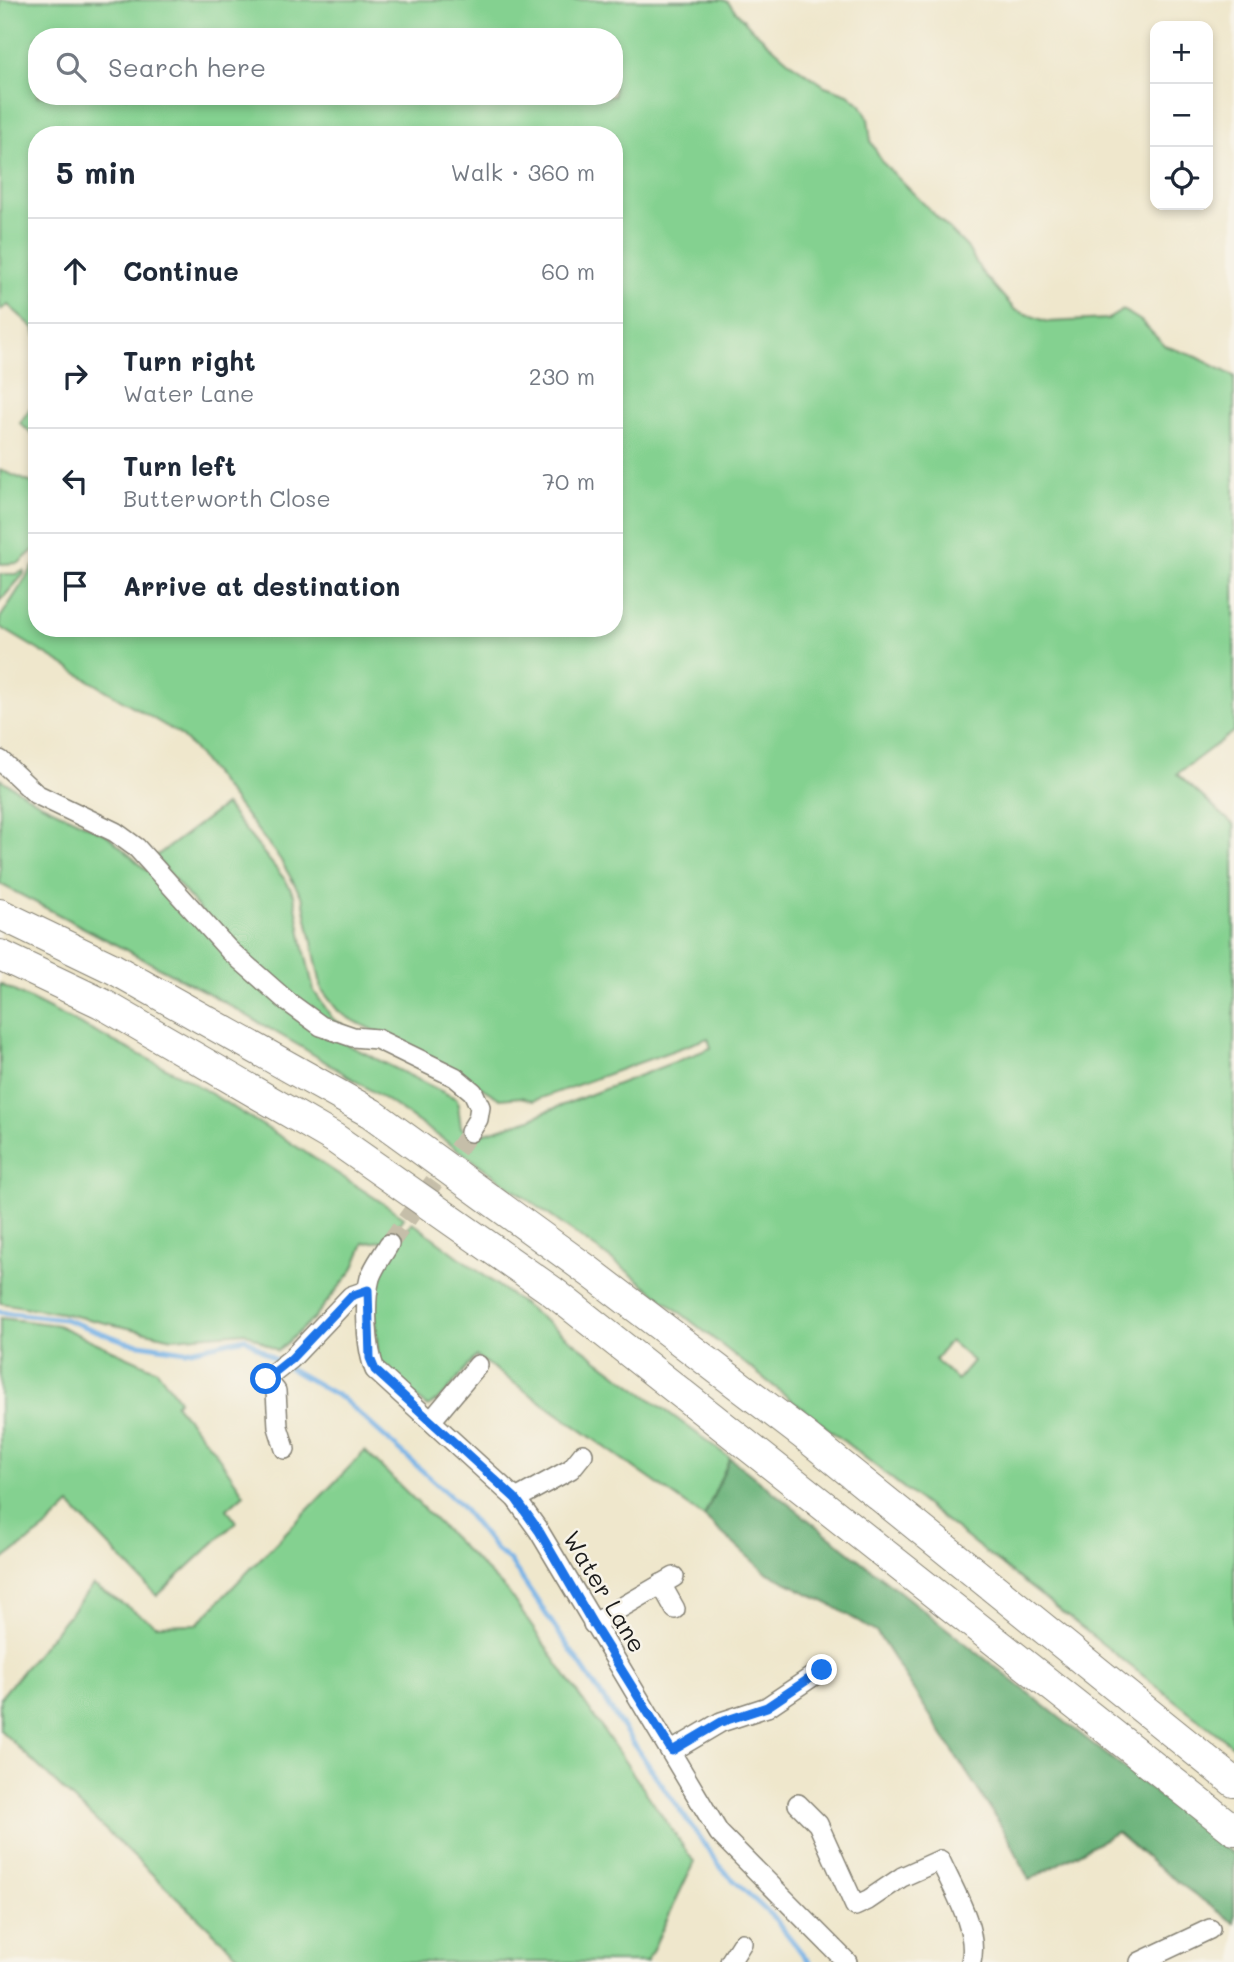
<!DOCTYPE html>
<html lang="en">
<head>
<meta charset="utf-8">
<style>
	:root { --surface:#fff; --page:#f6f6f7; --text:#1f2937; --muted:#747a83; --line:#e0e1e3 }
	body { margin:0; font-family:Mali,sans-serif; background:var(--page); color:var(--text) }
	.controls { position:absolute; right:21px; top:21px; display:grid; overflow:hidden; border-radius:14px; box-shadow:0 4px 10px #0003 }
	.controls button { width:63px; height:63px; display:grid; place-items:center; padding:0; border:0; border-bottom:2px solid var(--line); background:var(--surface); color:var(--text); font:35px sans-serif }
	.stop { position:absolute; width:21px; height:21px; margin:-16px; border:5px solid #1a73e8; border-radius:50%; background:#fff }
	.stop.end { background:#1a73e8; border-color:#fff; box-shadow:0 2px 7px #0008 }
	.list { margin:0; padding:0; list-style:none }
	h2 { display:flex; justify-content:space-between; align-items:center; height:91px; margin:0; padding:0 28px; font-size:30px }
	h2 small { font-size:23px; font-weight:400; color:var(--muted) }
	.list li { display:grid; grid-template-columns:46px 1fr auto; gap:21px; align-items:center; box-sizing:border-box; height:105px; padding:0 28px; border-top:2px solid var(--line) }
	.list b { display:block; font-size:26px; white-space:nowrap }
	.list p { margin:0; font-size:23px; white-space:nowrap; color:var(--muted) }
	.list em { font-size:23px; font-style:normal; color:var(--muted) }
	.icon { flex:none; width:38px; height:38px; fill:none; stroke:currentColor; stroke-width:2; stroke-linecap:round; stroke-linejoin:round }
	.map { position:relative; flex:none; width:1234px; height:1962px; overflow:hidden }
	.search { position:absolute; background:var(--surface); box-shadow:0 4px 10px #0003; left:28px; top:28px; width:595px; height:77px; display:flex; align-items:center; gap:18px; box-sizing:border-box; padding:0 24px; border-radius:28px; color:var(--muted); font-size:26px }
	.panel { position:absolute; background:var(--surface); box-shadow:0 4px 10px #0003; left:28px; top:126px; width:595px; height:511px; border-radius:28px }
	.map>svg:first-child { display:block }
	.green { fill:#84d190; stroke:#507656; stroke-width:2; fill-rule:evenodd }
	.forest { fill:#6bb37a; stroke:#44684b; stroke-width:2 }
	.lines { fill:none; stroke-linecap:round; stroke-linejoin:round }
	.stream { stroke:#74b1e6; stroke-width:5 }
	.minor-tunnel { stroke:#c5bea9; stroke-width:19; stroke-dasharray:19 10; stroke-linecap:butt }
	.minor-casing { stroke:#868274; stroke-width:22 }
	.highway-casing { stroke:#868274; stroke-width:32 }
	.minor { stroke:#fff; stroke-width:19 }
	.highway { stroke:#fff; stroke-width:30 }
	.route { stroke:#1a73e8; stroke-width:9 }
	.labels { text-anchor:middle; stroke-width:5; stroke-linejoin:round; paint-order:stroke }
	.street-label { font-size:24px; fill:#1c1c1c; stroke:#f7f3e8 }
</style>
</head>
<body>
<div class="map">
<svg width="1234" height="1962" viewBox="0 0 1234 1962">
	<rect width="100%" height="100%" fill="#f7f3e8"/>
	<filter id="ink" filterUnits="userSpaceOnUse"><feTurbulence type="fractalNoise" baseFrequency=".0143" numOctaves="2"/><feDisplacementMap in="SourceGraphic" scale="14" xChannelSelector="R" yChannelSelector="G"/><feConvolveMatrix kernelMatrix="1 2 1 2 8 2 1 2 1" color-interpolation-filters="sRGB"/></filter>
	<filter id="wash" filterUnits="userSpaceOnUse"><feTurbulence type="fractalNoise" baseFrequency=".00686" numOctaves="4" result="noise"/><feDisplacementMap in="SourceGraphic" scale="28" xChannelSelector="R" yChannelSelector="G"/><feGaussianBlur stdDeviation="1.57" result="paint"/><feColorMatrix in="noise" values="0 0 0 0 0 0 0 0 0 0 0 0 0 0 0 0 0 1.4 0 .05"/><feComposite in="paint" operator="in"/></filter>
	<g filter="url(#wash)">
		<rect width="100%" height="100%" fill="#efe7cc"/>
		<g class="green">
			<path d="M0,0H723L728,2L750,27L791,63L825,86L848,94L861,105L868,118L871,142L882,162L967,247L981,271L1015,310L1048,322L1108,319L1123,310L1141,321L1165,346L1197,357L1234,376V731L1177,774L1234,825V1747L627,1271L463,1153L386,1100L303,1048L206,992L0,884V779L40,803L107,835L338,1040L457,1099L461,1127L472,1137L531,1119L545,1112L711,1048L708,1038L533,1101L521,1097L500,1099L440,1062L352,1020L339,1012L322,990L303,899L280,859L192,747L179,734L0,627V618L37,561V628H614V135H37V338L34,328L8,305L0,310ZM37,37H614V96H37ZM950,1341L973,1361L957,1380L935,1360Z"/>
			<polygon points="37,398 37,439 20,423"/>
			<polygon points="0,470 37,485 37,547 19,563 0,564"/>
			<polygon points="24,571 24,574 0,601 0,574 16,574"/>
			<polygon points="225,805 286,881 294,895 303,944 314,991 333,1019 355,1032 324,1022 240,957 155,857"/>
			<polygon points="0,984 184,1077 288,1141 404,1217 386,1241 364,1243 353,1270 314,1318 278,1351 245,1332 173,1338 61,1313 0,1303"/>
			<polygon points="412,1222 730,1458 704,1517 476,1356 445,1394 428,1407 379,1367 373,1300 380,1268"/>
			<polygon points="0,1318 57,1325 157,1370 179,1400 175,1404 213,1449 244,1494 227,1509 236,1522 157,1596 70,1505 45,1529 0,1562"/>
			<polygon points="365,1451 508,1592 694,1862 647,1962 245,1962 0,1730 0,1698 93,1585 156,1625 197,1624"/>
		</g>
		<polygon class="forest" points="730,1458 1234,1855 1234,1923 1156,1866 1117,1832 1029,1880 1010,1840 877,1633 833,1606 764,1571 704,1517"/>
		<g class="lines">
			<g class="stream">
				<polyline points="0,1312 64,1319 127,1342 186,1351 245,1338 280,1363"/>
				<polyline points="289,1368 343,1399 459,1504 497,1551 510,1561 664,1788 723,1870 776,1920 809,1962"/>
			</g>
		</g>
	</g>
	<g filter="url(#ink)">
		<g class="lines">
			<polyline class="minor-tunnel" points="389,1244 470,1132"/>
			<defs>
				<g id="minor">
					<polyline points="0,760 36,794 115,832 137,848 229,950 288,1002 321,1026 353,1037 377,1039 455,1077 473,1092 480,1107 478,1119 470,1132"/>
					<path d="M389,1244C383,1255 374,1266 370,1278C364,1301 366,1348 375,1370L516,1499L539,1531L719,1833L847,1962"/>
					<polyline points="431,1421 478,1365"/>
					<polyline points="285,1449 278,1427 276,1391 266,1379 291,1359 351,1296 368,1290"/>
					<polyline points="516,1499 571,1469 583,1454"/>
					<polyline points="661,1584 675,1609"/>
					<polyline points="593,1624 674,1577"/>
					<polyline points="672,1751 721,1722 767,1707 822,1670"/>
					<path d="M798,1804L818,1824L855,1906L868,1900L902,1877L940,1860C953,1889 979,1930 971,1962"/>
					<polyline points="730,1962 742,1943"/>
					<polyline points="1140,1962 1210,1929"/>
				</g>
				<g id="highway">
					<polyline points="0,914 114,969 371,1113 590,1272 804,1435 1234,1782"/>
					<polyline points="0,955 101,1003 334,1138 552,1291 1234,1830"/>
				</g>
			</defs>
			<use href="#minor" class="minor-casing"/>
			<use href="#highway" class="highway-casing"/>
			<use href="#minor" class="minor"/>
			<use href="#highway" class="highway"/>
		</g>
	</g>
	<g class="lines" filter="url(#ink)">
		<polyline class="route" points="266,1379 291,1359 351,1296 368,1290 370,1358 375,1370 516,1499 539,1531 593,1624 672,1751 721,1722 767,1707 822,1670"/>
	</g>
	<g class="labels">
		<g class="street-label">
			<text transform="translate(604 1592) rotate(59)" y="8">Water Lane</text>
		</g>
	</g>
</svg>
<div class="controls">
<button>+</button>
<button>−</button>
<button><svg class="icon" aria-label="locate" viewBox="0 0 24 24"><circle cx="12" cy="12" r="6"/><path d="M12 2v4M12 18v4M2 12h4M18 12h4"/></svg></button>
</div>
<div class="stop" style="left:266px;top:1379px"></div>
<div class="stop end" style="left:822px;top:1670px"></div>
<div class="search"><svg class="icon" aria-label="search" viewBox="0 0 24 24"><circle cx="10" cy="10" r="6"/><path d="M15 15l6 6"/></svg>Search here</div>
<section class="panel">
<h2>5 min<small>Walk · 360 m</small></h2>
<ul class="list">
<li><svg class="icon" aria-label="ahead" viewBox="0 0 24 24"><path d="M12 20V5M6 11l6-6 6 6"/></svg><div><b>Continue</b></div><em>60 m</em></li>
<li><svg class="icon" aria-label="right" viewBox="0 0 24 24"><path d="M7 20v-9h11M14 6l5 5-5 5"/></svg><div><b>Turn right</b><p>Water Lane</p></div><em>230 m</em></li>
<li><svg class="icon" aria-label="left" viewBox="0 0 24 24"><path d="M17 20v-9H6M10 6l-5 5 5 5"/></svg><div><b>Turn left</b><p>Butterworth Close</p></div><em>70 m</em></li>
<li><svg class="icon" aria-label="arrive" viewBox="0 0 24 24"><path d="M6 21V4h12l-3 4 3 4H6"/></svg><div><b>Arrive at destination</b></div></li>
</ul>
</section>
</div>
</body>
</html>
